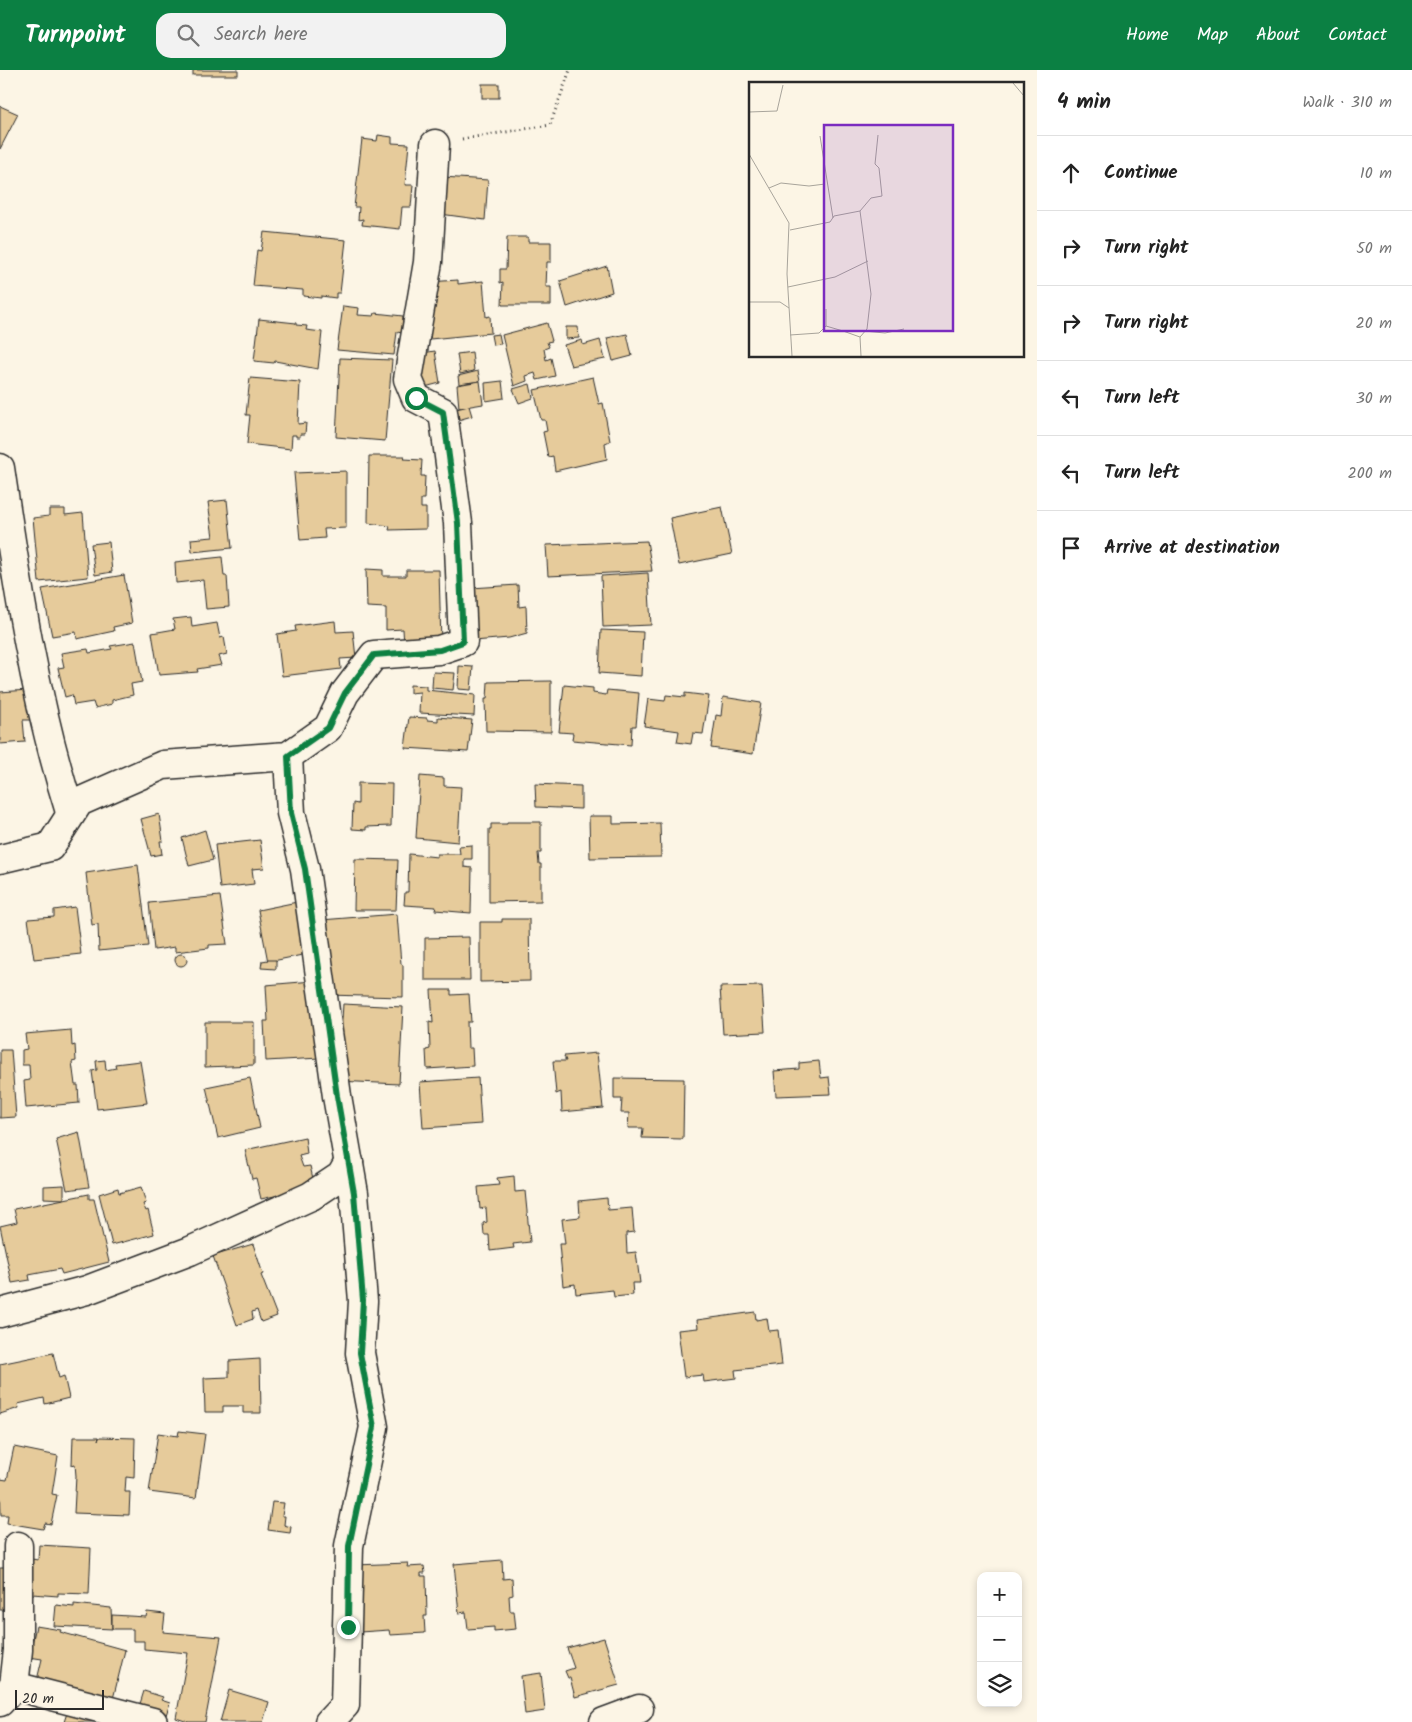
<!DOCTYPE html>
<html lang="en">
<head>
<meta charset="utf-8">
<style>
	:root { --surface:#fff; --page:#f2f2f2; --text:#222; --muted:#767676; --line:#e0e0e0; --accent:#0b8043 }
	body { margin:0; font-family:Kalam,sans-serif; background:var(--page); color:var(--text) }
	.controls { position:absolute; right:15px; bottom:15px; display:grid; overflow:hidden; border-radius:10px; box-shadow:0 2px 8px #0003 }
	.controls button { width:45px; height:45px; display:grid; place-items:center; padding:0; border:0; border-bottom:1px solid var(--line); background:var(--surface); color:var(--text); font:25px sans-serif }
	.scale { position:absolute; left:15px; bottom:12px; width:89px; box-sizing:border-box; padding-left:5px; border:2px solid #2b2b2b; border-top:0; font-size:14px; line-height:18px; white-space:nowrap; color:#2b2b2b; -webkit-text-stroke:4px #fcf5e5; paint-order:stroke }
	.stop { position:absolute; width:15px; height:15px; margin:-11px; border:4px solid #0b8043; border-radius:50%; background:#fff }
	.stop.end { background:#0b8043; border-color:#fff; box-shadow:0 1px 5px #0008 }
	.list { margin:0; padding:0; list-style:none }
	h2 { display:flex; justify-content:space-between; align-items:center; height:65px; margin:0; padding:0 20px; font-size:21px }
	h2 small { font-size:16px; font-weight:400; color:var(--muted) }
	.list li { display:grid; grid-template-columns:32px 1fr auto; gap:15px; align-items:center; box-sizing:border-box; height:75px; padding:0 20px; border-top:1px solid var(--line) }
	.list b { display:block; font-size:19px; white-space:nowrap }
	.list em { font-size:16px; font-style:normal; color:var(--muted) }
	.icon { flex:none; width:28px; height:28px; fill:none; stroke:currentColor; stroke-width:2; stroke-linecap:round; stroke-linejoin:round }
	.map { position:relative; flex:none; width:1037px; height:1652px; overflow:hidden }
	header { display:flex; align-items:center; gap:30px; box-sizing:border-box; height:70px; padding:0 25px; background:var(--accent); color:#fff }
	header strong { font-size:24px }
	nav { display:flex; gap:28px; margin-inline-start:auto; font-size:18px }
	.search { width:350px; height:45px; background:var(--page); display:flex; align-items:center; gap:12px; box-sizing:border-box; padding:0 18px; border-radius:15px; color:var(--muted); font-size:19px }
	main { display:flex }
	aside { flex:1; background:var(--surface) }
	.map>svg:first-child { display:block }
	.building { fill:#e6cb9b; stroke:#2b2b2b }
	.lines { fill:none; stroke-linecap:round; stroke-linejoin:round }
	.minor-casing { stroke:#2b2b2b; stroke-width:31 }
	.path { stroke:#2b2b2b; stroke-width:3; stroke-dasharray:1 4; stroke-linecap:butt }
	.minor { stroke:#fcf5e5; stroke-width:28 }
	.route { stroke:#0b8043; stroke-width:6 }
	.inset-road { fill:none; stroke:#a8a49b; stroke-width:1 }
	.view { fill:#7b2cbf; fill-opacity:0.15; stroke:#7b2cbf; stroke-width:2.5 }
	.inset-edge { fill:none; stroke:#2b2b2b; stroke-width:2.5 }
</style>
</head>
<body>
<header>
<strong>Turnpoint</strong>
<div class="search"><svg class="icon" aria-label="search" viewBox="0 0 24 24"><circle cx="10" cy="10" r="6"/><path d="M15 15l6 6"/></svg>Search here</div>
<nav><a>Home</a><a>Map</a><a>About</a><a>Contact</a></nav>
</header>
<main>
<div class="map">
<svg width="1037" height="1652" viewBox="0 0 1037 1652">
	<rect width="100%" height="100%" fill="#fcf5e5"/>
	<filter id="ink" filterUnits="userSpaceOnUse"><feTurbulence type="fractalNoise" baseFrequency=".02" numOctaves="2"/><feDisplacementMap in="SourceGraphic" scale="10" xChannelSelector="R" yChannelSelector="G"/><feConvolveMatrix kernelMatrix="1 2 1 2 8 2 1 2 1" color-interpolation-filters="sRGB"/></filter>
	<g filter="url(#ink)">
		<g class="building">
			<rect x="193" y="0" width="45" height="5"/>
			<rect x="482" y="14" width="17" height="14"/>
			<polygon points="0,36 18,44 0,79"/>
			<polygon points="378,65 392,67 392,73 409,74 405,115 413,115 411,137 402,137 400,159 362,155 363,149 358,150 359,137 354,137 362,69 377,71"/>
			<polygon points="443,107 488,110 485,150 440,144"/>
			<polygon points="264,162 346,170 340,223 336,223 336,228 321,226 321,228 303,226 303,220 253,216 257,180 261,181"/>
			<polygon points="507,167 528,167 528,172 551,172 551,192 547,192 546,217 551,217 551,235 502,235 503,212 500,213 500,199 506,199"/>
			<polygon points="607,196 612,222 567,237 560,211"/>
			<polygon points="458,210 458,214 483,211 486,247 490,246 491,263 430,269 429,212"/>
			<polygon points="343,236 359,238 358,245 374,246 375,243 403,246 402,263 397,262 394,285 337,280"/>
			<polygon points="259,249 296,253 296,255 307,256 306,260 322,262 318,299 275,291 274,293 254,291"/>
			<polygon points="547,253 552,271 547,272 549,277 544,279 546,290 551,288 555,306 537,310 535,303 526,306 527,311 514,316 502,265"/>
			<polygon points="566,257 578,257 579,268 566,269"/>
			<polygon points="499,264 501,274 493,275 491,265"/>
			<polygon points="627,264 632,286 613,291 607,268"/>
			<polygon points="582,270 583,275 600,270 605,289 571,296 564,275"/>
			<polygon points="435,281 440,313 421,318 415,284"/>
			<polygon points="472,282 474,301 460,304 457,284"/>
			<polygon points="340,288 392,290 385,371 336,367"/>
			<polygon points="478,301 480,311 459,314 458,306"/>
			<polygon points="593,307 599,334 603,333 610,371 605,373 607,389 555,401 553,386 548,387 543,362 547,361 545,350 541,350 534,320"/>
			<polygon points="250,308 300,312 298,354 306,353 305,364 300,364 300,367 296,367 296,365 292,365 291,379 247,374 250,345 246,345"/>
			<polygon points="480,311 483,334 459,338 457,315"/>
			<polygon points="502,311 504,328 486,331 485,313"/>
			<polygon points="530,314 533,328 519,333 513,319"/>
			<polygon points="469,336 472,346 458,350 456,339"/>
			<polygon points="369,386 405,386 404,389 422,390 421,406 425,406 424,429 421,429 421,438 426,438 426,459 389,460 390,456 368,453"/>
			<polygon points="346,401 346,458 324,459 325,468 300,470 294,403"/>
			<polygon points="227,430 232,478 192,482 191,469 213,467 208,432"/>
			<polygon points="722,437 732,484 679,495 670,448"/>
			<polygon points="49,439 65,439 65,445 83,443 88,507 39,512 33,448 49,446"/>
			<polygon points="647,471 652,501 548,506 546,475"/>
			<polygon points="109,472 112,502 95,505 91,474"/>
			<polygon points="222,487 224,506 227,506 229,537 206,539 203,510 176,513 175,492"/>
			<polygon points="366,499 383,500 383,506 406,506 406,500 439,500 441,574 404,576 403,559 386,560 386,538 367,537"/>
			<polygon points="648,503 651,555 603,557 601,506"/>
			<polygon points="124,505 132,553 113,557 114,561 77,569 76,562 52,566 42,519"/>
			<polygon points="518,515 519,537 526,536 527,563 509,568 474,571 471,518"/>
			<polygon points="191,547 192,557 217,553 220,568 224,567 227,584 219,586 222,595 197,599 198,602 159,605 152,563 175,559 173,549"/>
			<polygon points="335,551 336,562 353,561 356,588 340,589 341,599 282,606 277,564 296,561 295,556"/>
			<polygon points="601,560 643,562 641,606 599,603"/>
			<polygon points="135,572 142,612 131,614 133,625 112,630 112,634 95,638 93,632 74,635 72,625 65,627 58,598 64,597 61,583 88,579 89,583 112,579 110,576"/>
			<polygon points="459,596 473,597 471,620 458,619"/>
			<polygon points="433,602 455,603 453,620 432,618"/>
			<polygon points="551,611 551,662 486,661 485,629 487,629 488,612"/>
			<polygon points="410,615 426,616 426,620 475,625 474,646 419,643 420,622 410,623"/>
			<polygon points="564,615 593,618 593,623 606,625 607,620 639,623 636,656 632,656 631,675 572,670 573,663 559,662"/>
			<polygon points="28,620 30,650 23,650 25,672 0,674 0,622"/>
			<polygon points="685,623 709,626 703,664 693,663 691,674 677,672 679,661 644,656 648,629 665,631 666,625 685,627"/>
			<polygon points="723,627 761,633 753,684 711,678 716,645 721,646"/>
			<polygon points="409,647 427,648 427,650 438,651 438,647 472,650 468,682 405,678"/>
			<polygon points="420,706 444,708 444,716 461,717 458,772 416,768"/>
			<polygon points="358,713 392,714 391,756 366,757 366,760 352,759 353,733 358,734"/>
			<polygon points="535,714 581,716 581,739 536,737"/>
			<polygon points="159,744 163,771 160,771 162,784 151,786 141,749"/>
			<polygon points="589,746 613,746 613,754 660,753 661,787 590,788"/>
			<polygon points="507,752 541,752 541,783 538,783 539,794 541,794 541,831 489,832 489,759 491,759 491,754 507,754"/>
			<polygon points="205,760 213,790 189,796 182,768"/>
			<polygon points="260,770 264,798 252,799 254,814 220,818 215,775"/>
			<polygon points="472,775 472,789 464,789 464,797 472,798 471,843 435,840 436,837 404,835 405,822 408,822 409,784 437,787 437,784 460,784 459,776"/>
			<polygon points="355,789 398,790 396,840 354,840"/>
			<polygon points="138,795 148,876 99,881 98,854 92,855 86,803"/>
			<polygon points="220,826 227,874 209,875 209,878 175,882 175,877 154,880 149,833"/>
			<polygon points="302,831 312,883 268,892 258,840"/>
			<polygon points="75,837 81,884 34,889 28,849 54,847 54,840"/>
			<polygon points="397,844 401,894 403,895 403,927 326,925 321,850"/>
			<polygon points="502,849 529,849 530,911 480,912 480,852 502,852"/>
			<polygon points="469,867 470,910 425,910 425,868"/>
			<circle cx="181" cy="890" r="6"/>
			<polygon points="268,890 276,890 276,899 261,898 262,891"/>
			<polygon points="313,911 320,988 266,991 264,951 268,951 266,915"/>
			<polygon points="762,916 765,962 723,964 720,917"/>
			<polygon points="431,920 451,920 451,925 469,924 471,952 467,952 468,978 472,978 473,996 427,999 426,980 430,979 429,952 433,953"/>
			<polygon points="343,934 403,937 399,1014 338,1011"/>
			<polygon points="205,952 254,952 254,995 205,997"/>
			<polygon points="71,960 72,976 75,975 76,991 72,992 75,1015 78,1015 79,1033 26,1038 24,1011 30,1010 29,995 22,995 22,980 27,979 25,964"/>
			<polygon points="0,980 11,980 16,1047 0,1048"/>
			<polygon points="597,983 603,1038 562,1042 561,1022 556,1024 553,991 566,991 564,986"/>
			<polygon points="105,990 106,1000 116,998 115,994 140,991 147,1033 97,1039 92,1001 97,1000 96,991"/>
			<polygon points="819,991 821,1008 829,1007 831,1024 776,1026 774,1001 799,999 799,993"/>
			<polygon points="250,1008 260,1058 218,1068 206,1017"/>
			<polygon points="478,1008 481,1054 423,1058 420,1012"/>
			<polygon points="614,1008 684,1009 683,1069 642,1068 643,1058 628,1058 629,1043 621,1043 622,1029 614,1029"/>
			<polygon points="79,1062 89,1117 67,1120 56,1069"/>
			<polygon points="305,1067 307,1084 299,1086 303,1097 310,1096 315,1117 261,1129 256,1108 252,1109 245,1080"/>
			<polygon points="514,1106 515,1122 525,1121 530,1172 513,1174 514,1178 490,1181 489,1165 484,1165 483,1153 487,1152 486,1138 480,1139 478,1117 499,1115 497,1108"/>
			<polygon points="64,1115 64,1129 44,1128 44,1116"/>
			<polygon points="141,1117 146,1133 143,1134 146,1141 148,1140 154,1164 112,1175 99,1124 118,1118 119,1123"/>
			<polygon points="89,1124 89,1129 94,1129 109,1192 62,1204 60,1199 29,1205 30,1210 12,1213 0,1156 17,1152 14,1139"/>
			<polygon points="607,1128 608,1140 632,1138 634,1162 626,1163 627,1183 636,1182 640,1213 632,1213 633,1225 614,1227 613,1220 576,1224 575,1214 563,1216 559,1174 565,1174 562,1149 580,1147 579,1131"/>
			<polygon points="253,1174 263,1204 261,1205 277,1246 261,1252 257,1240 252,1242 253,1249 237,1255 213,1186"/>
			<polygon points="755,1242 756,1250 767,1248 769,1261 778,1260 782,1295 735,1300 736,1308 704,1312 703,1305 684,1307 678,1260 698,1258 697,1250"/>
			<polygon points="53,1283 59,1308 64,1306 69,1328 45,1334 44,1328 18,1334 19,1338 0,1344 0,1294"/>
			<polygon points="260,1289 261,1343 243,1343 243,1336 223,1336 223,1342 205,1342 204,1308 229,1307 229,1291"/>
			<polygon points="179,1361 205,1364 196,1428 149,1422 158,1363 178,1366"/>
			<polygon points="73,1367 99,1367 98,1370 100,1367 135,1368 134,1408 126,1407 125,1422 130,1422 129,1445 74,1443 76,1406 75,1394 72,1395"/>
			<polygon points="14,1377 58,1386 52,1424 57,1425 51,1454 45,1453 43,1459 7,1453 8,1445 1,1445 0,1409 7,1410"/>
			<polygon points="272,1432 284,1433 282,1446 285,1446 284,1455 291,1457 290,1463 268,1460"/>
			<polygon points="39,1475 91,1478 89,1524 58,1523 58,1526 32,1524 32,1489 38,1490"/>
			<polygon points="502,1490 503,1509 512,1508 513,1525 509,1526 510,1541 514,1541 516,1559 494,1561 494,1557 468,1559 466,1542 459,1543 454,1494"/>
			<polygon points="408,1493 407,1497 424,1496 425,1503 421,1503 421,1506 426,1506 427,1546 424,1546 425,1563 390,1565 389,1560 360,1562 355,1495"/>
			<polygon points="0,1498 6,1498 10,1540 0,1540"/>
			<polygon points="74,1534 111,1538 112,1559 54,1556 56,1535 74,1537"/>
			<polygon points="147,1542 165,1544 163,1562 221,1567 205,1652 188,1652 176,1648 188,1583 144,1579 144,1571 133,1571 133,1559 112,1559 112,1545 146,1547"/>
			<polygon points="36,1556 61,1560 60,1562 125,1580 112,1633 37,1610 42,1589 29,1587"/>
			<polygon points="604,1568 619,1615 575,1627 570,1608 568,1608 565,1601 574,1598 567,1578"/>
			<polygon points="541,1603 545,1641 525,1644 521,1606"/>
			<polygon points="229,1620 269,1632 263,1652 220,1652"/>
			<polygon points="144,1621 163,1627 161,1630 170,1633 166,1645 139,1637"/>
			<polygon points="69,1637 110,1652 64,1652"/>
		</g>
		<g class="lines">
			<defs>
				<g id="minor">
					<path d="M0,398C17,514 35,631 70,742"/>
					<polyline points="288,686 291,743 305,799 337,1026 354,1123 363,1231 360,1283 374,1357 349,1476 345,1635 329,1652"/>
					<polyline points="0,789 50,777 79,732 163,695 288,686 328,658 345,623 374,585 439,580 463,572 458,453 443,342 416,328 408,309 428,192 435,74"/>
					<polyline points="0,1243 87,1220 190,1181 311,1126 341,1106 349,1092"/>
					<polyline points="14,1616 18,1580 18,1476"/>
					<polyline points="0,1632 14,1616 153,1652"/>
					<polyline points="604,1652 639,1639"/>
				</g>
			</defs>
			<use href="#minor" class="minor-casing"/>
			<polyline class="path" points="462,69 550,55 570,0"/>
			<use href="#minor" class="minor"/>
		</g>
	</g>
	<g class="lines" filter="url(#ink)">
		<polyline class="route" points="348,1557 349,1476 374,1357 360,1283 363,1230 354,1123 337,1026 305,799 291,743 288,686 328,658 345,623 374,585 440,580 463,572 458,453 443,342 416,328"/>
	</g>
	<g transform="translate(749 12)">
		<rect width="275" height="275" fill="#fcf5e5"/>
		<path class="inset-road" d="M264,1L275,14M0,30L28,29L34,3M71,54L84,136M0,72L40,141L38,192L43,274M20,106L32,101L60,104L76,102M111,129L122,212L118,247L111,255M41,148L81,140L85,134L111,129L122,116L133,114L130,86L126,82L129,53M39,205L86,195L119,179M0,220H31L40,226M77,244V227M115,249L136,251L155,247M41,253L70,251L77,244L94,249L111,255L112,274"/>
		<path class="view" d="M75,43H204V249H75Z"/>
		<rect width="275" height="275" class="inset-edge"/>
	</g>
</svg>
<div class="controls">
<button>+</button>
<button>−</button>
<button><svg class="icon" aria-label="layers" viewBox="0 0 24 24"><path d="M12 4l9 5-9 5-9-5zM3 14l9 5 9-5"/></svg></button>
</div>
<div class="scale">20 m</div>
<div class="stop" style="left:416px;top:328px"></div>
<div class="stop end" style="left:348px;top:1557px"></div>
</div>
<aside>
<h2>4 min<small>Walk · 310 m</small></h2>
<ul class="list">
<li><svg class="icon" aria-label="ahead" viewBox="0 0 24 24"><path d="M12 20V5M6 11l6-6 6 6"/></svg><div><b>Continue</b></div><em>10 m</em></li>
<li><svg class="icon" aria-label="right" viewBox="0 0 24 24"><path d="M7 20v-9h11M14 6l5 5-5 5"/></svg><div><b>Turn right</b></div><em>50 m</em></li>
<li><svg class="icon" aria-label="right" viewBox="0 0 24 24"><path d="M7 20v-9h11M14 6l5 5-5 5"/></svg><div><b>Turn right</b></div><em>20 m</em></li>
<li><svg class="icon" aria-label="left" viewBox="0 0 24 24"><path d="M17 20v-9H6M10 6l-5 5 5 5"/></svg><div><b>Turn left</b></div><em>30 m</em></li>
<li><svg class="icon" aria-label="left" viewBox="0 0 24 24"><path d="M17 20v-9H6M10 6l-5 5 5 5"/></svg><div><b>Turn left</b></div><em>200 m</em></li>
<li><svg class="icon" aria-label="arrive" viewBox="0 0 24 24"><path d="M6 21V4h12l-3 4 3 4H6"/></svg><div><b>Arrive at destination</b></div></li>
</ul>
</aside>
</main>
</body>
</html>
